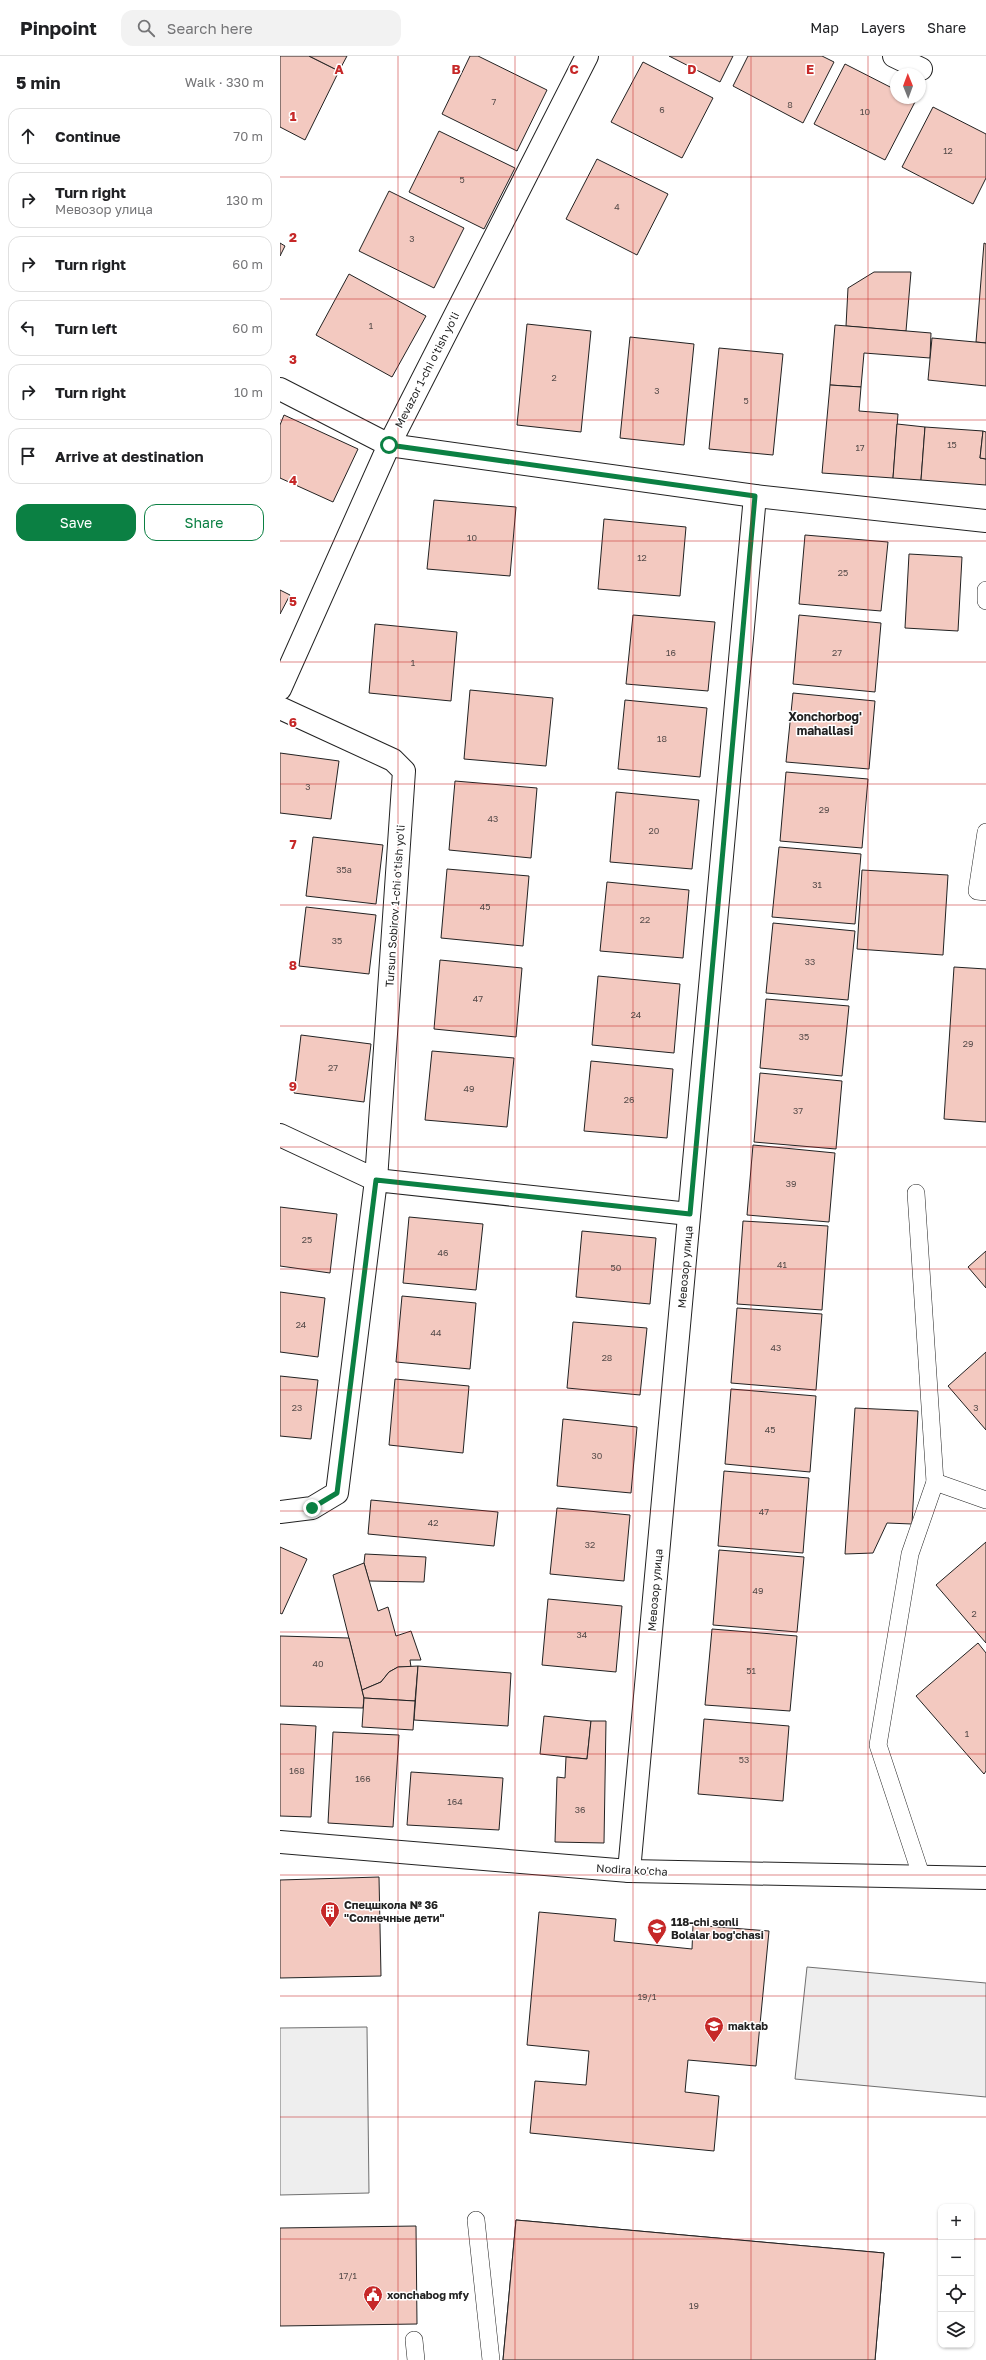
<!DOCTYPE html>
<html lang="en">
<head>
<meta charset="utf-8">
<style>
	:root { --surface:#fff; --page:#f2f2f2; --text:#202124; --muted:#757577; --line:#e0e0e0; --accent:#0b8043 }
	body { margin:0; font-family:"Golos Text",sans-serif; background:var(--page); color:var(--text) }
	.controls { position:absolute; right:12px; bottom:12px; display:grid; overflow:hidden; border-radius:8px; box-shadow:0 1px 3px #0004 }
	.controls button { width:36px; height:36px; display:grid; place-items:center; padding:0; border:0; border-bottom:1px solid var(--line); background:var(--surface); color:var(--text); font:20px sans-serif }
	.compass { position:absolute; left:610px; top:12px; width:36px; height:36px; border-radius:50%; background:var(--surface); box-shadow:0 1px 3px #0004; rotate:359deg }
	.stop { position:absolute; width:12px; height:12px; margin:-9px; border:3px solid #0b8043; border-radius:50%; background:#fff }
	.stop.end { background:#0b8043; border-color:#fff; box-shadow:0 1px 4px #0008 }
	.list { margin:0; padding:0; list-style:none }
	h2 { display:flex; justify-content:space-between; align-items:center; height:52px; margin:0; padding:0 16px; font-size:17px }
	h2 small { font-size:13px; font-weight:400; color:var(--muted) }
	.list li { display:grid; grid-template-columns:26px 1fr auto; gap:12px; align-items:center; box-sizing:border-box; height:56px; margin:0 8px 8px; padding:0 8px; border:1px solid var(--line); border-radius:12px }
	.list b { display:block; font-size:15px; white-space:nowrap }
	.list p { margin:0; font-size:13px; white-space:nowrap; color:var(--muted) }
	.list em { font-size:13px; font-style:normal; color:var(--muted) }
	.actions { display:flex; gap:8px; padding:12px 16px }
	.actions a { flex:1; padding:9px 0; border:1px solid var(--accent); border-radius:12px; text-align:center; font-size:14px; color:var(--accent) }
	.actions .main { background:var(--accent); color:#fff }
	.icon { flex:none; width:22px; height:22px; fill:none; stroke:currentColor; stroke-width:2; stroke-linecap:round; stroke-linejoin:round }
	.map { position:relative; flex:none; width:706px; height:2304px; overflow:hidden }
	header { display:flex; align-items:center; gap:24px; box-sizing:border-box; height:56px; padding:0 20px; background:var(--surface); border-bottom:1px solid var(--line) }
	header strong { font-size:19px }
	nav { display:flex; gap:22px; margin-inline-start:auto; font-size:14px }
	.search { width:280px; height:36px; background:var(--page); display:flex; align-items:center; gap:10px; box-sizing:border-box; padding:0 14px; border-radius:12px; color:var(--muted); font-size:15px }
	main { display:flex }
	aside { flex:1; background:var(--surface) }
	.map>svg:first-child { display:block }
	.green { fill:#eee; stroke:#6f6f6f }
	.building { fill:#f3c9c0; stroke:#222; fill-rule:evenodd }
	.lines { fill:none; stroke-linecap:round; stroke-linejoin:round }
	.lane-casing { stroke:#222; stroke-width:18 }
	.street-casing { stroke:#222; stroke-width:24 }
	.lane { stroke:#fff; stroke-width:17 }
	.street { stroke:#fff; stroke-width:22 }
	.route { stroke:#0b8043; stroke-width:5 }
	.grid { fill:none; stroke:#c62828; stroke-width:1; stroke-opacity:0.55 }
	.labels { text-anchor:middle; stroke-width:3; stroke-linejoin:round; paint-order:stroke }
	.number-label { font-size:9px; fill:#564c4a }
	.street-label { font-size:11px; fill:#222; stroke:#fff }
	.poi-label { font-size:11px; font-weight:bold; fill:#222; stroke:#fff; text-anchor:start }
	.neighbourhood-label { font-size:12px; font-weight:bold; fill:#222; stroke:#fff }
	.grid-label { font-size:13px; text-anchor:middle; font-weight:bold; fill:#c62828; stroke:#fff; stroke-width:3; stroke-linejoin:round; paint-order:stroke }
</style>
</head>
<body>
<header>
<strong>Pinpoint</strong>
<div class="search"><svg class="icon" aria-label="search" viewBox="0 0 24 24"><circle cx="10" cy="10" r="6"/><path d="M15 15l6 6"/></svg>Search here</div>
<nav><a>Map</a><a>Layers</a><a>Share</a></nav>
</header>
<main>
<aside>
<h2>5 min<small>Walk · 330 m</small></h2>
<ul class="list">
<li><svg class="icon" aria-label="ahead" viewBox="0 0 24 24"><path d="M12 20V5M6 11l6-6 6 6"/></svg><div><b>Continue</b></div><em>70 m</em></li>
<li><svg class="icon" aria-label="right" viewBox="0 0 24 24"><path d="M7 20v-9h11M14 6l5 5-5 5"/></svg><div><b>Turn right</b><p>Мевозор улица</p></div><em>130 m</em></li>
<li><svg class="icon" aria-label="right" viewBox="0 0 24 24"><path d="M7 20v-9h11M14 6l5 5-5 5"/></svg><div><b>Turn right</b></div><em>60 m</em></li>
<li><svg class="icon" aria-label="left" viewBox="0 0 24 24"><path d="M17 20v-9H6M10 6l-5 5 5 5"/></svg><div><b>Turn left</b></div><em>60 m</em></li>
<li><svg class="icon" aria-label="right" viewBox="0 0 24 24"><path d="M7 20v-9h11M14 6l5 5-5 5"/></svg><div><b>Turn right</b></div><em>10 m</em></li>
<li><svg class="icon" aria-label="arrive" viewBox="0 0 24 24"><path d="M6 21V4h12l-3 4 3 4H6"/></svg><div><b>Arrive at destination</b></div></li>
</ul>
<div class="actions"><a class="main">Save</a><a>Share</a></div>
</aside>
<div class="map">
<svg width="706" height="2304" viewBox="0 0 706 2304">
	<rect width="100%" height="100%" fill="#fff"/>
	<g class="green">
		<polygon points="527,1911 706,1927 706,2041 515,2023"/>
		<polygon points="87,1971 89,2137 0,2139 0,1972"/>
	</g>
	<g class="building">
		<polygon points="0,0 29,0 59,15 25,84 0,71"/>
		<polygon points="29,0 67,0 59,15"/>
		<polygon points="190,0 198,0 267,34 237,95 162,58"/>
		<polygon points="389,0 453,0 440,26"/>
		<polygon points="468,0 542,0 554,6 523,67 453,30"/>
		<polygon points="363,6 433,42 402,102 331,66"/>
		<polygon points="565,8 616,34 616,42 636,44 605,104 534,68"/>
		<polygon points="653,51 706,78 706,122 693,148 622,111"/>
		<polygon points="159,75 235,112 204,173 129,136"/>
		<polygon points="317,103 388,138 357,199 286,163"/>
		<polygon points="109,135 184,172 154,232 79,195"/>
		<polygon points="0,187 5,190 0,200"/>
		<polygon points="704,187 706,188 706,287 696,286"/>
		<polygon points="594,216 631,216 626,275 566,270 568,232"/>
		<polygon points="69,218 146,260 112,321 36,279"/>
		<polygon points="247,268 311,275 301,376 237,369"/>
		<polygon points="555,269 651,277 650,302 584,297 581,331 550,329"/>
		<polygon points="350,281 414,288 404,389 340,382"/>
		<polygon points="652,282 706,287 706,330 648,324"/>
		<polygon points="439,292 503,298 493,399 429,393"/>
		<polygon points="550,329 581,331 579,355 618,358 613,422 542,417"/>
		<polygon points="4,359 78,393 53,446 0,422 0,369"/>
		<polygon points="617,368 645,371 641,424 613,422"/>
		<polygon points="645,371 703,375 700,402 706,403 706,429 641,424"/>
		<polygon points="703,375 706,376 706,403 700,402"/>
		<polygon points="154,444 236,451 230,520 147,513"/>
		<polygon points="324,463 406,471 400,540 318,533"/>
		<polygon points="525,479 608,486 601,555 519,548"/>
		<polygon points="629,498 682,501 678,575 625,572"/>
		<polygon points="0,534 10,539 0,558"/>
		<polygon points="353,559 435,566 428,635 346,628"/>
		<polygon points="519,559 601,567 595,636 513,628"/>
		<polygon points="95,568 177,576 171,645 89,637"/>
		<polygon points="190,634 273,642 266,710 184,703"/>
		<polygon points="513,637 595,645 589,713 506,706"/>
		<polygon points="345,644 427,652 420,721 338,713"/>
		<polygon points="0,697 59,705 51,763 0,757"/>
		<polygon points="506,716 588,723 582,792 500,785"/>
		<polygon points="175,725 257,732 251,802 169,794"/>
		<polygon points="336,736 419,744 412,813 330,806"/>
		<polygon points="33,781 103,789 96,848 26,840"/>
		<polygon points="499,791 581,798 575,868 492,861"/>
		<polygon points="167,813 249,820 243,890 161,882"/>
		<polygon points="582,814 668,819 663,899 577,893"/>
		<polygon points="327,826 409,834 403,902 320,895"/>
		<polygon points="26,851 96,859 89,918 19,910"/>
		<polygon points="493,867 575,875 568,944 486,937"/>
		<polygon points="160,904 242,912 236,981 154,973"/>
		<polygon points="674,911 706,913 706,1066 664,1063"/>
		<polygon points="318,920 400,928 394,997 312,989"/>
		<polygon points="486,943 569,950 562,1020 480,1012"/>
		<polygon points="21,979 91,988 84,1046 14,1037"/>
		<polygon points="152,995 234,1002 227,1071 145,1064"/>
		<polygon points="311,1005 393,1013 387,1082 304,1075"/>
		<polygon points="480,1017 562,1025 556,1093 474,1086"/>
		<polygon points="473,1089 555,1097 549,1166 467,1159"/>
		<polygon points="0,1151 57,1158 50,1217 0,1210"/>
		<polygon points="129,1161 203,1168 196,1234 123,1227"/>
		<polygon points="463,1165 548,1170 542,1254 457,1248"/>
		<polygon points="302,1175 376,1182 370,1248 296,1241"/>
		<polygon points="706,1195 706,1232 688,1211"/>
		<polygon points="0,1236 45,1242 38,1301 0,1296"/>
		<polygon points="122,1240 196,1247 190,1313 116,1306"/>
		<polygon points="457,1252 542,1258 536,1334 451,1327"/>
		<polygon points="293,1266 367,1272 360,1339 287,1332"/>
		<polygon points="706,1296 706,1374 668,1330"/>
		<polygon points="0,1320 38,1324 31,1383 0,1380"/>
		<polygon points="115,1323 189,1330 183,1397 109,1389"/>
		<polygon points="451,1333 536,1340 530,1416 445,1408"/>
		<polygon points="575,1352 638,1355 632,1468 607,1467 593,1497 565,1498"/>
		<polygon points="283,1363 357,1371 351,1437 277,1430"/>
		<polygon points="444,1415 529,1422 523,1497 438,1490"/>
		<polygon points="91,1444 218,1456 214,1490 88,1478"/>
		<polygon points="277,1452 350,1459 344,1525 270,1518"/>
		<polygon points="706,1486 706,1587 656,1529"/>
		<polygon points="0,1491 27,1503 2,1558 0,1557"/>
		<polygon points="439,1494 524,1501 517,1576 433,1569"/>
		<polygon points="85,1498 146,1501 144,1526 89,1525 84,1507"/>
		<polygon points="84,1507 98,1555 108,1551 116,1580 131,1575 141,1604 130,1604 131,1611 118,1611 109,1616 101,1626 82,1634 53,1519"/>
		<polygon points="268,1543 342,1550 336,1616 262,1609"/>
		<polygon points="432,1573 517,1580 510,1655 425,1649"/>
		<polygon points="0,1580 69,1582 84,1642 83,1652 0,1650"/>
		<polygon points="698,1587 706,1597 706,1715 704,1718 636,1640"/>
		<polygon points="138,1610 135,1645 84,1642 82,1634 101,1626 109,1616 118,1611"/>
		<polygon points="138,1610 231,1617 228,1670 134,1664"/>
		<polygon points="84,1642 135,1645 133,1674 82,1671"/>
		<polygon points="264,1660 311,1665 307,1703 260,1698"/>
		<polygon points="424,1663 509,1670 503,1745 418,1738"/>
		<polygon points="311,1665 326,1665 324,1787 275,1786 277,1721 285,1722 286,1701 307,1703"/>
		<polygon points="0,1668 36,1670 31,1761 0,1760"/>
		<polygon points="53,1676 119,1679 113,1771 48,1767"/>
		<polygon points="131,1716 223,1722 219,1774 127,1769"/>
		<polygon points="99,1821 101,1920 0,1922 0,1824"/>
		<polygon points="259,1856 336,1863 334,1885 412,1893 413,1869 489,1875 476,2010 408,2004 405,2036 439,2040 434,2095 250,2077 255,2025 306,2029 309,1995 247,1989"/>
		<path d="M236,2164L604,2197L595,2304H223ZM268,2233L395,2244L392,2282L264,2271ZM433,2253L550,2263L547,2291L431,2281Z"/>
		<polygon points="236,2164 604,2197 595,2304 223,2304"/>
		<polygon points="136,2170 137,2268 0,2270 0,2172"/>
	</g>
	<g class="lines">
		<defs>
			<g id="lane">
				<polyline points="706,534 706,545"/>
				<polyline points="706,776 697,835 706,836"/>
				<polyline points="636,1137 655,1426 706,1444"/>
				<polyline points="642,1822 598,1689 630,1498 655,1426"/>
				<polyline points="196,2164 211,2304"/>
				<polyline points="134,2284 136,2304"/>
			</g>
			<g id="street">
				<polyline points="614,0 641,13"/>
				<polyline points="0,333 109,389 475,440 706,465"/>
				<polyline points="0,633 109,389 307,0"/>
				<polyline points="0,652 113,704 124,715 96,1124 0,1079"/>
				<polyline points="0,1456 32,1452 57,1437 96,1124 409,1158"/>
				<polyline points="0,1786 349,1815 706,1822"/>
				<polyline points="349,1815 475,440"/>
			</g>
		</defs>
		<use href="#lane" class="lane-casing"/>
		<use href="#street" class="street-casing"/>
		<use href="#lane" class="lane"/>
		<use href="#street" class="street"/>
	</g>
	<g class="lines">
		<polyline class="route" points="32,1452 57,1437 96,1124 410,1158 475,440 109,389"/>
	</g>
	<path class="grid" d="M118,0V2304M235,0V2304M353,0V2304M471,0V2304M588,0V2304M0,121H706M0,243H706M0,364H706M0,485H706M0,606H706M0,728H706M0,849H706M0,970H706M0,1091H706M0,1213H706M0,1334H706M0,1455H706M0,1576H706M0,1698H706M0,1819H706M0,1940H706M0,2061H706M0,2183H661M691,2183H706"/>
	<defs>
		<symbol id="building-pin" viewBox="-11 -11 22 30"><path d="M0 17L-7.5 6A9.5 9.5 0 1 1 7.5 6Z" fill="#c62828" stroke="#fff"/><path d="M-4-6H4V6H1V3H-1V6H-4ZM-2.5-4.3h1.7v1.8h-1.7ZM.8-4.3h1.7v1.8H.8ZM-2.5-1h1.7V.8h-1.7ZM.8-1h1.7V.8H.8Z" fill="#fff"/></symbol>
		<symbol id="school-pin" viewBox="-11 -11 22 30"><path d="M0 17L-7.5 6A9.5 9.5 0 1 1 7.5 6Z" fill="#c62828" stroke="#fff"/><path d="M0-5L7-2L0 1L-7-2ZM-4 1L0 2.5L4 1V4Q0 6-4 4Z" fill="#fff"/></symbol>
		<symbol id="civic-pin" viewBox="-11 -11 22 30"><path d="M0 17L-7.5 6A9.5 9.5 0 1 1 7.5 6Z" fill="#c62828" stroke="#fff"/><path d="M-.6-6.5H3V-4.5H.6V-3L4-1V1h2V6H-6V1h2V-1L-.6-3ZM-1.2 2.5V6h2.4V2.5Z" fill="#fff"/></symbol>
	</defs>
	<g fill-rule="evenodd">
		<use href="#building-pin" x="39" y="1844" width="22" height="30"/>
		<use href="#school-pin" x="366" y="1861" width="22" height="30"/>
		<use href="#school-pin" x="423" y="1959" width="22" height="30"/>
		<use href="#civic-pin" x="82" y="2228" width="22" height="30"/>
	</g>
	<g class="labels">
		<g class="number-label">
			<text x="214" y="49">7</text>
			<text x="510" y="52">8</text>
			<text x="382" y="57">6</text>
			<text x="585" y="59">10</text>
			<text x="668" y="98">12</text>
			<text x="182" y="127">5</text>
			<text x="337" y="154">4</text>
			<text x="132" y="186">3</text>
			<text x="91" y="273">1</text>
			<text x="274" y="325">2</text>
			<text x="377" y="338">3</text>
			<text x="466" y="348">5</text>
			<text x="672" y="392">15</text>
			<text x="580" y="395">17</text>
			<text x="192" y="485">10</text>
			<text x="362" y="505">12</text>
			<text x="563" y="520">25</text>
			<text x="391" y="600">16</text>
			<text x="557" y="600">27</text>
			<text x="133" y="610">1</text>
			<text x="382" y="686">18</text>
			<text x="28" y="734">3</text>
			<text x="544" y="757">29</text>
			<text x="213" y="766">43</text>
			<text x="374" y="778">20</text>
			<text x="64" y="817">35а</text>
			<text x="537" y="832">31</text>
			<text x="205" y="854">45</text>
			<text x="365" y="867">22</text>
			<text x="57" y="888">35</text>
			<text x="530" y="909">33</text>
			<text x="198" y="946">47</text>
			<text x="356" y="962">24</text>
			<text x="524" y="984">35</text>
			<text x="688" y="991">29</text>
			<text x="53" y="1015">27</text>
			<text x="189" y="1036">49</text>
			<text x="349" y="1047">26</text>
			<text x="518" y="1058">37</text>
			<text x="511" y="1131">39</text>
			<text x="27" y="1187">25</text>
			<text x="163" y="1200">46</text>
			<text x="502" y="1212">41</text>
			<text x="336" y="1215">50</text>
			<text x="21" y="1272">24</text>
			<text x="156" y="1280">44</text>
			<text x="496" y="1295">43</text>
			<text x="327" y="1305">28</text>
			<text x="17" y="1355">23</text>
			<text x="696" y="1355">3</text>
			<text x="490" y="1377">45</text>
			<text x="317" y="1403">30</text>
			<text x="484" y="1459">47</text>
			<text x="153" y="1470">42</text>
			<text x="310" y="1492">32</text>
			<text x="478" y="1538">49</text>
			<text x="694" y="1561">2</text>
			<text x="302" y="1582">34</text>
			<text x="38" y="1611">40</text>
			<text x="471" y="1618">51</text>
			<text x="687" y="1681">1</text>
			<text x="464" y="1707">53</text>
			<text x="17" y="1718">168</text>
			<text x="83" y="1726">166</text>
			<text x="175" y="1749">164</text>
			<text x="300" y="1757">36</text>
			<text x="367" y="1944">19/1</text>
			<text x="68" y="2223">17/1</text>
			<text x="414" y="2253">19</text>
		</g>
		<g class="street-label">
			<text transform="translate(147 314) rotate(-63)" y="4">Mevazor 1-chi o'tish yo'li</text>
			<text transform="translate(115 850) rotate(-86)" y="4">Tursun Sobirov 1-chi o'tish yo'li</text>
			<text transform="translate(405 1211) rotate(-85)" y="4">Мевозор улица</text>
			<text transform="translate(375 1534) rotate(-85)" y="4">Мевозор улица</text>
			<text transform="translate(352 1814) rotate(3)" y="4">Nodira ko'cha</text>
		</g>
		<g class="poi-label">
			<text x="64" y="1853">Спецшкола № 36<tspan x="64" dy="13">"Солнечные дети"</tspan></text>
			<text x="391" y="1870">118-chi sonli<tspan x="391" dy="13">Bolalar bog'chasi</tspan></text>
			<text x="448" y="1974">maktab</text>
			<text x="107" y="2243">xonchabog mfy</text>
		</g>
		<g class="neighbourhood-label">
			<text x="545" y="665">Xonchorbog'<tspan x="545" dy="14">mahallasi</tspan></text>
		</g>
	</g>
	<g class="grid-label">
		<text x="59" y="18">A</text>
		<text x="176" y="18">B</text>
		<text x="294" y="18">C</text>
		<text x="412" y="18">D</text>
		<text x="530" y="18">E</text>
		<text x="13" y="65">1</text>
		<text x="13" y="186">2</text>
		<text x="13" y="308">3</text>
		<text x="13" y="429">4</text>
		<text x="13" y="550">5</text>
		<text x="13" y="671">6</text>
		<text x="13" y="793">7</text>
		<text x="13" y="914">8</text>
		<text x="13" y="1035">9</text>
	</g>
</svg>
<div class="controls">
<button>+</button>
<button>−</button>
<button><svg class="icon" aria-label="locate" viewBox="0 0 24 24"><circle cx="12" cy="12" r="6"/><path d="M12 2v4M12 18v4M2 12h4M18 12h4"/></svg></button>
<button><svg class="icon" aria-label="layers" viewBox="0 0 24 24"><path d="M12 4l9 5-9 5-9-5zM3 14l9 5 9-5"/></svg></button>
</div>
<svg class="compass" viewBox="-18 -18 36 36"><path d="M0-13l5 13h-10z" fill="#e53935"/><path d="M0 13l5-13h-10z" fill="#757577"/></svg>
<div class="stop" style="left:109px;top:389px"></div>
<div class="stop end" style="left:32px;top:1452px"></div>
</div>
</main>
</body>
</html>
